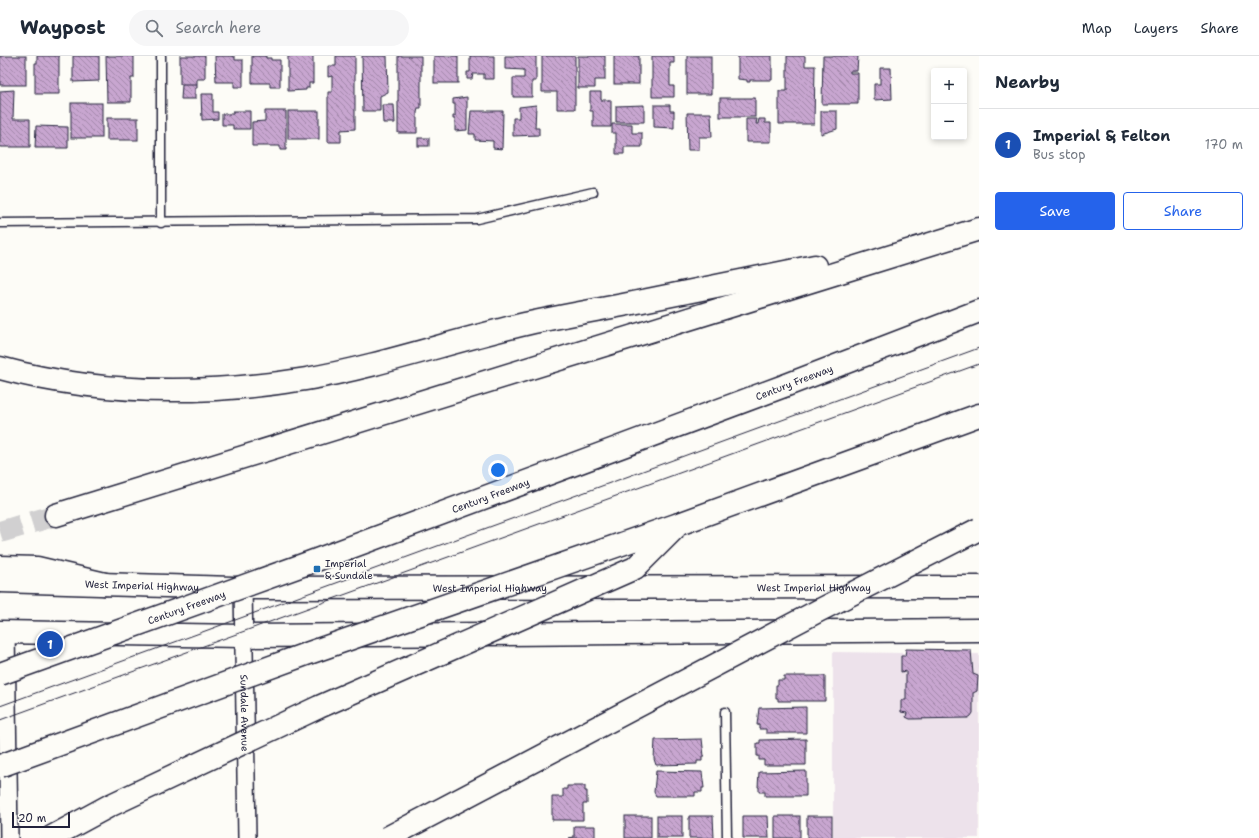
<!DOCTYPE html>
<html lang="en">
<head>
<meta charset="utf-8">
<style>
	:root { --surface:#fff; --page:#f6f6f7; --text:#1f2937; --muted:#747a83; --line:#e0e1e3; --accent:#2563eb }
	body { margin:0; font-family:"Shantell Sans",sans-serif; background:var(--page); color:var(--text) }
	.controls { position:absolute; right:12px; top:12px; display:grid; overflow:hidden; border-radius:4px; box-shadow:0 2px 6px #0003 }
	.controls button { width:36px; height:36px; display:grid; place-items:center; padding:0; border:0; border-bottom:1px solid var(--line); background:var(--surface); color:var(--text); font:20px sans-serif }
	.scale { position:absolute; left:12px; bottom:10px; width:58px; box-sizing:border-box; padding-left:4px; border:2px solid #22223b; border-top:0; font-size:11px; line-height:14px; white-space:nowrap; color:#22223b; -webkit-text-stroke:3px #fdfcf7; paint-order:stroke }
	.you { position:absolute; left:498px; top:414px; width:14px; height:14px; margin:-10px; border:3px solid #fff; border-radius:50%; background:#1a73e8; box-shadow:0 0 0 6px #1a73e833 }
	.badge { display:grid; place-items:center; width:26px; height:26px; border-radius:50%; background:var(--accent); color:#fff; font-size:13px; font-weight:700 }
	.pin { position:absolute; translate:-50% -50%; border:2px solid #fff; box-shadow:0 1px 4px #0006 }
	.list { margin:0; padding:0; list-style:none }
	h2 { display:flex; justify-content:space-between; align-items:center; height:52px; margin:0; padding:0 16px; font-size:17px }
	h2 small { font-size:13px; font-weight:400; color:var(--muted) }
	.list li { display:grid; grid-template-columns:26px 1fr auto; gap:12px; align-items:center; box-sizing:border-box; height:72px; padding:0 16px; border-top:1px solid var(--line) }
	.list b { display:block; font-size:15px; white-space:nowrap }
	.list p { margin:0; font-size:13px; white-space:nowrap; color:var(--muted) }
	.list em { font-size:13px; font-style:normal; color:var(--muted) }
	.actions { display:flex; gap:8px; padding:12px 16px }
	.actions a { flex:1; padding:9px 0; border:1px solid var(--accent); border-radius:4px; text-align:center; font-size:14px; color:var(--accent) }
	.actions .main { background:var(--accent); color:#fff }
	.icon { flex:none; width:22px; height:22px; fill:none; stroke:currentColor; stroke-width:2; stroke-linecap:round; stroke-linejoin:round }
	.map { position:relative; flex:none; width:979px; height:782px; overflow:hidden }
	header { display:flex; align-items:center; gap:24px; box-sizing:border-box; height:56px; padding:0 20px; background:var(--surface); border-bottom:1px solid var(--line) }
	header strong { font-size:19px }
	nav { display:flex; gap:22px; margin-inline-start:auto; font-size:14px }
	.search { width:280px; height:36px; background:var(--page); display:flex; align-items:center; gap:10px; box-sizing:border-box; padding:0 14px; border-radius:22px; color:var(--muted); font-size:15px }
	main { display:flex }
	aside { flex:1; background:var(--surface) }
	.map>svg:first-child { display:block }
	.built { fill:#ede2eb }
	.building { fill:url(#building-back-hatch); stroke:#22223b }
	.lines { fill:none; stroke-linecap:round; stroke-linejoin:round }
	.highway-tunnel { stroke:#d1d0d1; stroke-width:22; stroke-dasharray:22 11; stroke-linecap:butt }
	.lane-casing { stroke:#22223b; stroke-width:11 }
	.street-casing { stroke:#22223b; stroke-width:20 }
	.primary-casing { stroke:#22223b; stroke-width:25 }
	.highway-casing { stroke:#22223b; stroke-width:25 }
	.lane { stroke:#fdfcf7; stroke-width:8 }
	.street { stroke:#fdfcf7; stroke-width:17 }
	.primary { stroke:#fdfcf7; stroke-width:22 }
	.highway { stroke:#fdfcf7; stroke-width:22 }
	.tram { stroke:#22223b; stroke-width:1 }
	.highway-bridge-casing { stroke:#22223b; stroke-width:25; stroke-linecap:butt }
	.highway-bridge { stroke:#fdfcf7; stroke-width:22 }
	.poi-dot { fill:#1f6fb2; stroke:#fdfcf7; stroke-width:1.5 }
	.labels { text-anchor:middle; stroke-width:3; stroke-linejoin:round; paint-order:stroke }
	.street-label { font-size:10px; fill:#22223b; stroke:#fdfcf7 }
	.poi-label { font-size:10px; fill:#22223b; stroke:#fdfcf7; text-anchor:start }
</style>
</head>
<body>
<header>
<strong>Waypost</strong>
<div class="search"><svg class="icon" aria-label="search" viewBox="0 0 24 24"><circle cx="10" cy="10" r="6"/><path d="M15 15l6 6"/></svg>Search here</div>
<nav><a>Map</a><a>Layers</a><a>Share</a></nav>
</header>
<main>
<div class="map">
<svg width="979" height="782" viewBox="0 0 979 782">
	<defs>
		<pattern id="building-back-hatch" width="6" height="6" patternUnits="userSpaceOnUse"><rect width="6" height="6" fill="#c8a6d0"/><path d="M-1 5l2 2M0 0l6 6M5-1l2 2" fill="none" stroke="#a287aa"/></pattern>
	</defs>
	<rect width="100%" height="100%" fill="#fdfcf7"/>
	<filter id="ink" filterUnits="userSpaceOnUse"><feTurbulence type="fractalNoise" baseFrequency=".025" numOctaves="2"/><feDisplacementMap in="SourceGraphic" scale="8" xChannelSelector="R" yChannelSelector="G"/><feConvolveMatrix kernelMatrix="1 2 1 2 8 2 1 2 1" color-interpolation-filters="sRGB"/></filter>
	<g filter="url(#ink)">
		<polygon class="built" points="833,596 979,598 979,782 833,782"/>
		<g class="building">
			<rect x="0" y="0" width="26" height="29"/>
			<polygon points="37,0 59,0 59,38 35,38 35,7 37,7"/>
			<polygon points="73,0 99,0 99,25 73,26"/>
			<polygon points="106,0 134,0 134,22 131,22 131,46 107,46"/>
			<polygon points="180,0 205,0 205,23 197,23 197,28 180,28"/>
			<polygon points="215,0 230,0 235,1 235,4 243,4 243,31 234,31 234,26 216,26"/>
			<polygon points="252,0 266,0 266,2 271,2 271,4 280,4 280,31 270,31 270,27 252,27"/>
			<polygon points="288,0 313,0 313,27 309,27 309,32 306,32 306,34 288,35"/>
			<polygon points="336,0 355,0 355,73 341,74 341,86 328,86 328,36 332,36 332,20 328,21 328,10 336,10"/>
			<polygon points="362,0 387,0 388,36 380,40 380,55 363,55"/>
			<polygon points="398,0 421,0 421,52 418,52 417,57 417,77 398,77"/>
			<rect x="434" y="0" width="24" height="27"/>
			<polygon points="470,0 494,0 494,23 484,23 484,18 473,18 472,23 467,23 467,16 470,16"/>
			<polygon points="505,0 536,0 536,25 532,25 532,41 513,41 513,22 524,22 524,14 505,13"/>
			<polygon points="542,0 575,0 575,53 557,53 557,36 542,36"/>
			<polygon points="578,0 605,0 605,24 595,24 595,32 578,32"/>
			<rect x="614" y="0" width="25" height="28"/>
			<polygon points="652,0 674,0 674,7 670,7 670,30 674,30 674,41 652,41"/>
			<rect x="687" y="0" width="24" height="38"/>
			<polygon points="738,0 772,0 772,24 750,24 750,26 747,26 747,24 738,23"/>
			<polygon points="787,0 805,0 805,10 815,10 814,68 779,68 779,35 787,35"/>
			<polygon points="823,0 858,0 857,15 850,15 850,17 858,17 858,48 822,48"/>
			<polygon points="880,12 891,12 892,43 874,44 874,28 880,28"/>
			<polygon points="182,29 197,29 197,32 195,32 195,43 181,43"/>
			<polygon points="14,34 13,63 30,63 30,91 0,91 0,35"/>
			<polygon points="590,36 601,36 601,44 611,44 611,71 593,71 593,55 590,55"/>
			<polygon points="201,38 213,38 213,56 218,56 218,63 202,64"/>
			<polygon points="467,41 467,74 455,75 455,63 453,63 453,60 455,60 455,48 453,48 453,43"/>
			<rect x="720" y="42" width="35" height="19"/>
			<rect x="71" y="47" width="31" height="35"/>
			<polygon points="382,49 394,49 395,67 383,67"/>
			<polygon points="536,49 535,72 539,72 539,79 513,80 513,62 519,62 519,51"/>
			<polygon points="644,49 644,66 616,66 616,50"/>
			<polygon points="654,49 670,49 670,55 674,55 674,72 654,71"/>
			<polygon points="233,55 250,55 250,73 233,73 233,69 222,69 222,58 233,58"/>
			<polygon points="265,55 286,55 286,94 280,94 280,90 252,90 252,66 265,65"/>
			<rect x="288" y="55" width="31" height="28"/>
			<polygon points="471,55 503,55 502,93 493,92 493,85 475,84 475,78 469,78"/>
			<polygon points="821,55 837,55 837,73 821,78"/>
			<polygon points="687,57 711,57 712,81 699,81 699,94 688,94"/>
			<rect x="107" y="62" width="31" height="22"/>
			<polygon points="746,63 757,63 756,68 758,68 759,63 765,63 765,67 771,67 771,86 746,86"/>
			<polygon points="612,68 632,68 632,77 642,77 642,91 624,91 624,98 616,98 616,77 612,77"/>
			<polygon points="36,70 68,71 68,92 35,92"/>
			<rect x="418" y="82" width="11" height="8"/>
			<polygon points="906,593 971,594 973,618 978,620 977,635 973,637 973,657 971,660 968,662 910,663 906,661 907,657 901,656 901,644 906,644 906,615 901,616 901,600 905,600"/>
			<polygon points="784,620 825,620 825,645 778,645 778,642 776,642 776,629 778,629 778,624 784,624"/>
			<polygon points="806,651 806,677 766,677 766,673 759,673 759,669 757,669 759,652"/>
			<polygon points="702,683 704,700 702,700 702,705 697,705 697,708 656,709 654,703 655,684"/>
			<polygon points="806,683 806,709 764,709 764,704 759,704 759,700 757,700 757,687 760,687 760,684"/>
			<polygon points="656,715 702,716 704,732 702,732 702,736 695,736 695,740 656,740 654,736"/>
			<polygon points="806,715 806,740 765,740 765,736 759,736 759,731 758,731 759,716"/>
			<polygon points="567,730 585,730 585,735 587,735 587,748 583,748 583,764 552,764 552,741 563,741 563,733 567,733"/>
			<rect x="625" y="760" width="26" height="22"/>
			<rect x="657" y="760" width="25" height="22"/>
			<polygon points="689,760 713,760 714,782 689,782"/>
			<polygon points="743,760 768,760 769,782 743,782"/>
			<rect x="775" y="760" width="25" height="22"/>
			<rect x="807" y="760" width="25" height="22"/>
			<polygon points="574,770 595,770 595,782 569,782 574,781"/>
		</g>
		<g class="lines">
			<polyline class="highway-tunnel" points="0,476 56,459"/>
			<defs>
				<g id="lane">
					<polyline points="161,0 161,167"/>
					<polyline points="0,167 477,163 593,136"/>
					<polyline points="725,656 727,782"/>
				</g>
				<g id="street">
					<path id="s1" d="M243,532L247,782"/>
					<polyline points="6,576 9,782"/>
				</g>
				<g id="primary">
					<path id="s2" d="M0,525L233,532L979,531"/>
					<polyline points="0,576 242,580 979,574"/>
				</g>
				<g id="highway">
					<path d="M0,312C99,339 206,339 306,323C380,310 452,285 525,268C557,261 590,255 623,249C687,236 751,223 815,210"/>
					<polyline points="784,330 979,255"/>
					<polyline points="56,459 979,173"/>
					<polyline points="679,468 979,359"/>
					<polyline points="0,511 37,512 105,528"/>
				</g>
			</defs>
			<use href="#lane" class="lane-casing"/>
			<use href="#street" class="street-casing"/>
			<use href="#primary" class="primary-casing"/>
			<use href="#highway" class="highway-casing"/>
			<use href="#lane" class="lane"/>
			<use href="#street" class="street"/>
			<use href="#primary" class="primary"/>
			<use href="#highway" class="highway"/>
			<g class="tram">
				<polyline points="0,650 979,292"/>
				<polyline points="0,664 979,308"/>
			</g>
			<defs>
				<g id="highway-bridge">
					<path id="s3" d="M0,618L311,506L784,330"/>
					<polyline points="0,710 309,597 679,468"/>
					<polyline points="50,782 109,750 319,651 635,512 675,472"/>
					<polyline points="387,782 818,555 979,473"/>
				</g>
			</defs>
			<use href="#highway-bridge" class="highway-bridge-casing"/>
			<use href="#highway-bridge" class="highway-bridge"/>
		</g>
	</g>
	<rect class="poi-dot" x="313" y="509" width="8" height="8" rx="2"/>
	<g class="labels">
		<g class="street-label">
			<text transform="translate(794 326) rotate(-21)" y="4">Century Freeway</text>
			<text dy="4" stroke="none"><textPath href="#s3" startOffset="522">Century Freeway</textPath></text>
			<text dy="4" stroke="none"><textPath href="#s2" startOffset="142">West Imperial Highway</textPath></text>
			<text dy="4" stroke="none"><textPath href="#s2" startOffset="490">West Imperial Highway</textPath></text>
			<text dy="4" stroke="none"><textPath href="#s2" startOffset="814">West Imperial Highway</textPath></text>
			<text dy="4" stroke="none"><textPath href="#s3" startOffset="198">Century Freeway</textPath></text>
			<text dy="4" stroke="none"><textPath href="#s1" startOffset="125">Sundale Avenue</textPath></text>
		</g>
		<g class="poi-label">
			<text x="325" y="511">Imperial<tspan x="325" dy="12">&amp; Sundale</tspan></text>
		</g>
	</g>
</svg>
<div class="controls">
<button>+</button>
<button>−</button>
</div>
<div class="scale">20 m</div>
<div class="you"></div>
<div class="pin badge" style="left:50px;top:588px;background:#1a4fb4">1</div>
</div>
<aside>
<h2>Nearby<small></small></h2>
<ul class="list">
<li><span class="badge" style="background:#1a4fb4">1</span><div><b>Imperial &amp; Felton</b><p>Bus stop</p></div><em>170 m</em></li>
</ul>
<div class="actions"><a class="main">Save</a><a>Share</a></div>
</aside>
</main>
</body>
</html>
